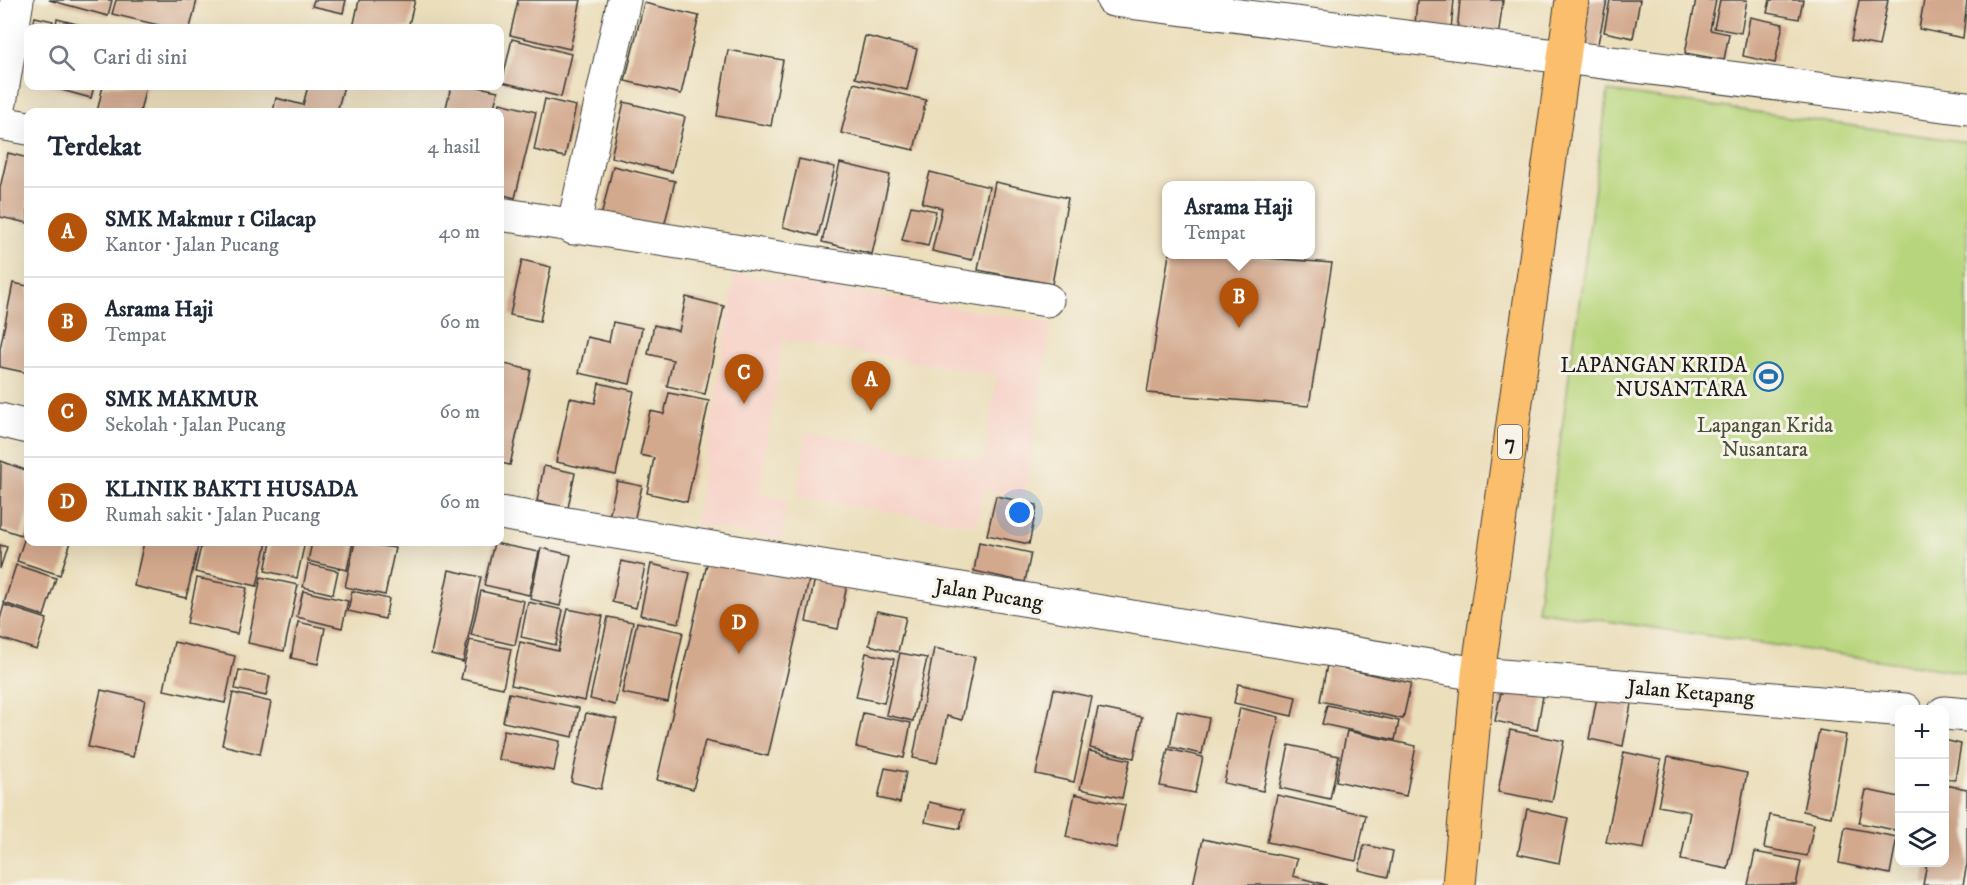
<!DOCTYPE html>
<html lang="id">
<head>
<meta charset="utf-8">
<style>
	:root { --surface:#fff; --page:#f2f2f3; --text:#1f2937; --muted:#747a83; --line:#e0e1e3; --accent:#b45309 }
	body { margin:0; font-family:"IM FELL DW Pica",serif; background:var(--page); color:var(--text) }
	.controls { position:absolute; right:18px; bottom:18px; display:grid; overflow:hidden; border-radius:12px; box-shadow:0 6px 24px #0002 }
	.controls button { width:54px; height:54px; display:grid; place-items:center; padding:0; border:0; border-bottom:2px solid var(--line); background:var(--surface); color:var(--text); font:30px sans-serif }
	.you { position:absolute; left:1020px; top:513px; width:21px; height:21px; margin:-15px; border:4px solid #fff; border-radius:50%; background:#1a73e8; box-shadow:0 0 0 9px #1a73e833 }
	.badge { display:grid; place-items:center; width:39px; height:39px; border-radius:50%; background:var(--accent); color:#fff; font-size:20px; font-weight:700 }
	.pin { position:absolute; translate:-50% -50px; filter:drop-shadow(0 2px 3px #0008) }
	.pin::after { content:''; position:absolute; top:32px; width:21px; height:18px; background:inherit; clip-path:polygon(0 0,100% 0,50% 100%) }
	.popup { position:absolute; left:1162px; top:181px; width:153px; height:78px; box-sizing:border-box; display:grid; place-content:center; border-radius:12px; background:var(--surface); filter:drop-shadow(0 2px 4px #0005); font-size:20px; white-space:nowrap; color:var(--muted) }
	.popup b { font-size:22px; color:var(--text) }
	.popup::after { content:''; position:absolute; left:50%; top:100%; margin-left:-12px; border:12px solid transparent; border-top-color:var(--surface) }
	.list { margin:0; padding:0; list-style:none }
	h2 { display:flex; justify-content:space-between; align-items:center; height:78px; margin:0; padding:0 24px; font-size:26px }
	h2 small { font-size:20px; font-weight:400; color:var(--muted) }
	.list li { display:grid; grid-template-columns:39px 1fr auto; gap:18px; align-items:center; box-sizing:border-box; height:90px; padding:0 24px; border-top:2px solid var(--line) }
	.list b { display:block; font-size:22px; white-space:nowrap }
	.list p { margin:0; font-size:20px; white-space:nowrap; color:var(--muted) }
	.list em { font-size:20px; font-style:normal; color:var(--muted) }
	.icon { flex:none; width:33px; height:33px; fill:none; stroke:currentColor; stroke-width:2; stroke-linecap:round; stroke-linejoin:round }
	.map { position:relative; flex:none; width:1967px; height:885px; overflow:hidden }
	.search { position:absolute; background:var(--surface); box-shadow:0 6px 24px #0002; left:24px; top:24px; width:480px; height:66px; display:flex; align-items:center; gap:15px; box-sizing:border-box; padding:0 21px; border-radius:12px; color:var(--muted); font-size:22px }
	.panel { position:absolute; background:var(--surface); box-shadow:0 6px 24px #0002; left:24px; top:108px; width:480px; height:438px; border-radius:12px }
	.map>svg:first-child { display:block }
	.built { fill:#f7d1c7 }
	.green { fill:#b7d57b; stroke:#6a784c; stroke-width:1.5 }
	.building { fill:#d3a98e }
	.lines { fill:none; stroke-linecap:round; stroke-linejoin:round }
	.minor-casing { stroke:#3b3934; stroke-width:35 }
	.highway-casing { stroke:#3b3934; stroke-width:35 }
	.minor { stroke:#fff; stroke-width:33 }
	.highway { stroke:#fabe6d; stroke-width:33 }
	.labels { text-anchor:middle; stroke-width:6; stroke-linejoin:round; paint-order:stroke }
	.shield { fill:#f7f3e8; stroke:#5e5c59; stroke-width:1.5 }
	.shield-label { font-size:20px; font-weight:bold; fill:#1c1c1c }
	.poi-label { font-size:21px; fill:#1c1c1c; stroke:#f7f3e8; text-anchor:end }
	.park-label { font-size:21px; fill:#4a5438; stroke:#f7f3e8 }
	.street-label { font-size:21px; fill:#1c1c1c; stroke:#f7f3e8 }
</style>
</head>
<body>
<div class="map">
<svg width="1967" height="885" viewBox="0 0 1967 885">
	<rect width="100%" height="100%" fill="#f7f3e8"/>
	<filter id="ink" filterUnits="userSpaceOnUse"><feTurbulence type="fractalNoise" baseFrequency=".0167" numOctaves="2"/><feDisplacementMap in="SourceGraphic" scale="12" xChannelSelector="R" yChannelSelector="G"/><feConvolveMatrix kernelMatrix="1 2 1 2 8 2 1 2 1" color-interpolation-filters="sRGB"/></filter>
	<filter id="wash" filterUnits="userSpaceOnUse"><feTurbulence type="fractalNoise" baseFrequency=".008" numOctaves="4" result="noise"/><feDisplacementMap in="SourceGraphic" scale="24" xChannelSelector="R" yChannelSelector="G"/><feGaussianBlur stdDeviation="1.35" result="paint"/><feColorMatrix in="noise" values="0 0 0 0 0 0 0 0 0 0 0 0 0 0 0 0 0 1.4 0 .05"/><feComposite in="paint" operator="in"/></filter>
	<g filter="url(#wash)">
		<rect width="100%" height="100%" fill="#ebdebb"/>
		<polygon class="built" points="735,273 1051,323 1025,497 983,490 977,525 797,497 806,433 983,461 997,375 783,340 759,495 787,500 781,539 696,525"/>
		<polygon class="green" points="1608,91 1967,142 1967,673 1537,611"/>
		<g id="blocks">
			<g class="building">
				<polygon points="49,0 112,0 108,16"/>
				<polygon points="116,0 197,0 190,28 171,28 112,14"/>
				<polygon points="314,0 346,0 343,13 312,6"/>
				<polygon points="359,0 415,0 408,28 353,28"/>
				<polygon points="518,0 581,0 570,49 510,35"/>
				<polygon points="1417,0 1454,0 1451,29 1415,25"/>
				<polygon points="1460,0 1503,0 1498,38 1457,33"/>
				<polygon points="1581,0 1607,0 1597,48 1573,43"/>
				<polygon points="1610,0 1640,0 1633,38 1604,32"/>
				<polygon points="1696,0 1716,0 1710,30 1729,34 1724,60 1685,53"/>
				<polygon points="1720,0 1747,0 1741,33 1714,28"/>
				<polygon points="1770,0 1803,0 1799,19 1767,13"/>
				<polygon points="1859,0 1888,0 1879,46 1851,41"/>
				<polygon points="1924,0 1967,0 1963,38 1919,29"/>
				<polygon points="644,3 699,16 681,94 625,81"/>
				<polygon points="35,17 53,21 51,28 32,28"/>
				<polygon points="1750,17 1783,24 1775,63 1743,56"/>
				<polygon points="57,19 93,28 55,28"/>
				<polygon points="865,36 917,49 907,90 855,78"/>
				<polygon points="512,39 571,54 561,97 502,82"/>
				<polygon points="728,50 783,60 771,126 717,116"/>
				<polygon points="854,83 926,100 914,150 841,133"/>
				<polygon points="47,86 94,86 91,98"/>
				<polygon points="103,86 146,86 140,112 97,112"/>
				<polygon points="308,86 344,86 337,112 273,112 276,98 303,105"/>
				<polygon points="451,86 474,86 498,91 493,112 445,112"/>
				<polygon points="545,99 576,106 565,157 534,150"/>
				<polygon points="624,102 685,117 672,172 611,157"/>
				<polygon points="500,103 536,112 515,198 500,194 498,112"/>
				<polygon points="8,153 28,158 28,223 0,217 0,188"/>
				<polygon points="799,159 835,167 818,236 783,227"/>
				<polygon points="840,163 890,175 872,254 822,242"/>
				<polygon points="613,166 675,181 662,235 600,221"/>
				<polygon points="930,172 989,187 972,260 932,251 942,208 922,203"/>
				<polygon points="995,182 1068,198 1052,284 978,270"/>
				<polygon points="911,206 936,211 928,246 902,240"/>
				<polygon points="1169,254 1214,254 1332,263 1309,406 1147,393"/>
				<polygon points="522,260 551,267 540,321 510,315"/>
				<polygon points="13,283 28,286 28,373 0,367 0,349"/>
				<polygon points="686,297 724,306 705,394 667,386 673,360 648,354 654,325 679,331"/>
				<polygon points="613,322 642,328 630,384 579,373 587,337 609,342"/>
				<polygon points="500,363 531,370 510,465 500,463"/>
				<polygon points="599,383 634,391 616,475 556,462 570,398 595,403"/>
				<polygon points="669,393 709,401 687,502 647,493 654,458 640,455 650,411 664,414"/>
				<polygon points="1,461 28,471 28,512 21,535 0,528"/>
				<polygon points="544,466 575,473 568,508 537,501"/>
				<polygon points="617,481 642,486 633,526 608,521"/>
				<polygon points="996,496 1037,505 1029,544 987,535"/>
				<polygon points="28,528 28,542 71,542 60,575 17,561"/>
				<polygon points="144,542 199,542 186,598 134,586"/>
				<polygon points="202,542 267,542 257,586 195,572"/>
				<polygon points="271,542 305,542 297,578 265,571"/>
				<polygon points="312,542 353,542 347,570 308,561"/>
				<polygon points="355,542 395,548 385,595 345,587"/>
				<polygon points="979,542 1031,553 1025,582 974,571"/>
				<polygon points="494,543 539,552 529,595 484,585"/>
				<polygon points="0,545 7,547 0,569"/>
				<polygon points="541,548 571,555 560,606 530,599"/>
				<polygon points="710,551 810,576 768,756 705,741 693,789 657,780"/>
				<polygon points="621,561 645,566 636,608 612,602"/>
				<polygon points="308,564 338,571 333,594 303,587"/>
				<polygon points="651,564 690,573 679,623 640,615"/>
				<polygon points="16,565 56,578 44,616 4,603"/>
				<polygon points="449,570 481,577 463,662 431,654"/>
				<polygon points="816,573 848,580 838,629 806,622"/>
				<polygon points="261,577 298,585 284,651 248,643"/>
				<polygon points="197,578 247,588 237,634 187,623"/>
				<polygon points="303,591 348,601 342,628 297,617"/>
				<polygon points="352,591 389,599 385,619 348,611"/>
				<polygon points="481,591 524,601 515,645 471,635"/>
				<polygon points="528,602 563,610 556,645 521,637"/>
				<polygon points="4,605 47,619 37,650 0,638 0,619"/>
				<polygon points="568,609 603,616 585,701 511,685 520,642 558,651"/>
				<polygon points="877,611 906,617 898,652 869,645"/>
				<polygon points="608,617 633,622 615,705 590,699"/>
				<polygon points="298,622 325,628 318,664 291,658"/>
				<polygon points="637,622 683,632 668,702 622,693"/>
				<polygon points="470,640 511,649 503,688 461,679"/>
				<polygon points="174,642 235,656 225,703 164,690"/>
				<polygon points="934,648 975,657 962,720 947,716 937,763 913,758"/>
				<polygon points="866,653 894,659 884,703 856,697"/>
				<polygon points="900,653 927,658 913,721 886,715"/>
				<polygon points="1327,665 1411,683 1403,719 1320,701"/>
				<polygon points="239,670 270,676 266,696 235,689"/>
				<polygon points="1238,684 1296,697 1292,716 1234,703"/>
				<polygon points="1502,687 1543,696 1537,730 1495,721"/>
				<polygon points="1054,689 1092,697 1074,782 1036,774"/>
				<polygon points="101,690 145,700 133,757 88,747"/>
				<polygon points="1598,692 1632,699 1623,746 1589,739"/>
				<polygon points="233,693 271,702 260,754 222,745"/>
				<polygon points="509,693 579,708 573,737 503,722"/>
				<polygon points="1327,705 1399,721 1395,740 1322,724"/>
				<polygon points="1098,708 1142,717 1134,758 1090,748"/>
				<polygon points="1240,708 1279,717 1263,791 1224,783"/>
				<polygon points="1177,711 1209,718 1202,754 1170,747"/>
				<polygon points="586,713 617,719 601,789 571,782"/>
				<polygon points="863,713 911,723 904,758 856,747"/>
				<polygon points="504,730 560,741 554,771 498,759"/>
				<polygon points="1510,730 1564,741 1552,802 1498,792"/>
				<polygon points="1819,730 1846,735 1831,817 1803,811"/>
				<polygon points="1347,731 1416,746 1406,796 1336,781"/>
				<polygon points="1944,740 1961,744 1955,780 1944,778"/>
				<polygon points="1289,745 1339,756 1330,799 1280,788"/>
				<polygon points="1168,749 1203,757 1195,793 1160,786"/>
				<polygon points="1089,751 1130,760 1122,798 1080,789"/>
				<polygon points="1624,752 1661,760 1644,849 1606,842"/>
				<polygon points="1668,757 1747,773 1728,869 1681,860 1690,812 1658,806"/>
				<polygon points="885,768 906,772 900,803 878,798"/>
				<polygon points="1944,785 1967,789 1967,864 1963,885 1923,885 1927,862 1944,862"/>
				<polygon points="1866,790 1900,797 1900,831 1859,823"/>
				<polygon points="1075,794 1125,805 1116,848 1066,837"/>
				<polygon points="1277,795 1366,815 1356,861 1267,842"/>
				<polygon points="929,802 964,810 960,829 925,822"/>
				<polygon points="1527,809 1568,818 1559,863 1518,854"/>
				<polygon points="1770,815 1814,824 1807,856 1764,848"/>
				<polygon points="1845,827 1897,837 1890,874 1839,863"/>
				<polygon points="1203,839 1297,859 1293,876 1327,885 1193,885"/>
				<polygon points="1364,845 1393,851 1388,877 1359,870"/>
				<polygon points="1755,852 1801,861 1796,885 1748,885"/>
			</g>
		</g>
	</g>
	<g filter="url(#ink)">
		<use href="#blocks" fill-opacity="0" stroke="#3b3934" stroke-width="1.5"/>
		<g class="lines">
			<defs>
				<g id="minor">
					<polyline points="1113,0 1967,108"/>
					<polyline points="0,103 17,0"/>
					<polyline points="0,123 28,128"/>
					<polyline points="500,214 1047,300"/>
					<polyline points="573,228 624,0"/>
					<polyline points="0,420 28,427"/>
					<polyline points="500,513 1478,674 1905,710"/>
					<polyline points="1944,713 1967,715"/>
				</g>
				<polyline id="highway" points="1459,885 1478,674 1572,0"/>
			</defs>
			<use href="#minor" class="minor-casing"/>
			<use href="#highway" class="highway-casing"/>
			<use href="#minor" class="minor"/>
			<use href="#highway" class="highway"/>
		</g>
	</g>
	<defs>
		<symbol id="stadium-ring" viewBox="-11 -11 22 22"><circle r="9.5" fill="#f7f3e8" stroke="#1f6fb2" stroke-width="1.5"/><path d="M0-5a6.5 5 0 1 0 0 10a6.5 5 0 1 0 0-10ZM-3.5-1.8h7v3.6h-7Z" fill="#1f6fb2"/></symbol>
	</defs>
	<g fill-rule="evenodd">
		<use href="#stadium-ring" x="1752" y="360" width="33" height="33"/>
	</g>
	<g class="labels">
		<rect class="shield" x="1498" y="425" width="24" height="34" rx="4.5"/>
		<g class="shield-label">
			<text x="1510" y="449">7</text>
		</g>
		<g class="poi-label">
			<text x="1747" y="372">LAPANGAN KRIDA<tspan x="1747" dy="24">NUSANTARA</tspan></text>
		</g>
		<g class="park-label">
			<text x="1765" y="432">Lapangan Krida<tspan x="1765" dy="24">Nusantara</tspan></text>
		</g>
		<g class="street-label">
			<text transform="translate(989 594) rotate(9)" y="7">Jalan Pucang</text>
			<text transform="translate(1691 692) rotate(5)" y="7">Jalan Ketapang</text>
		</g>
	</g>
</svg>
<div class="controls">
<button>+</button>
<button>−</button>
<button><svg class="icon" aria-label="layers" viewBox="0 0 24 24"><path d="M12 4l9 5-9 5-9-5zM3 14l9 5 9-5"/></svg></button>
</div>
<div class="you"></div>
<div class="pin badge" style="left:871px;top:411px">A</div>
<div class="pin badge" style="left:1239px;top:328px">B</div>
<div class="popup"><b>Asrama Haji</b>Tempat</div>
<div class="pin badge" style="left:744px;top:404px">C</div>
<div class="pin badge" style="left:739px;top:654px">D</div>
<div class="search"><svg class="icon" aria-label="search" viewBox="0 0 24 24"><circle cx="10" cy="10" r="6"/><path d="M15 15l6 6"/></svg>Cari di sini</div>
<section class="panel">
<h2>Terdekat<small>4 hasil</small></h2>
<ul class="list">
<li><span class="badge">A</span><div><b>SMK Makmur 1 Cilacap</b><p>Kantor · Jalan Pucang</p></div><em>40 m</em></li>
<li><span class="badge">B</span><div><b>Asrama Haji</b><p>Tempat</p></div><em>60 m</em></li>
<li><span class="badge">C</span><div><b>SMK MAKMUR</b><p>Sekolah · Jalan Pucang</p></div><em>60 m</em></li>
<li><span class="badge">D</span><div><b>KLINIK BAKTI HUSADA</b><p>Rumah sakit · Jalan Pucang</p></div><em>60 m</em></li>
</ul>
</section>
</div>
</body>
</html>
